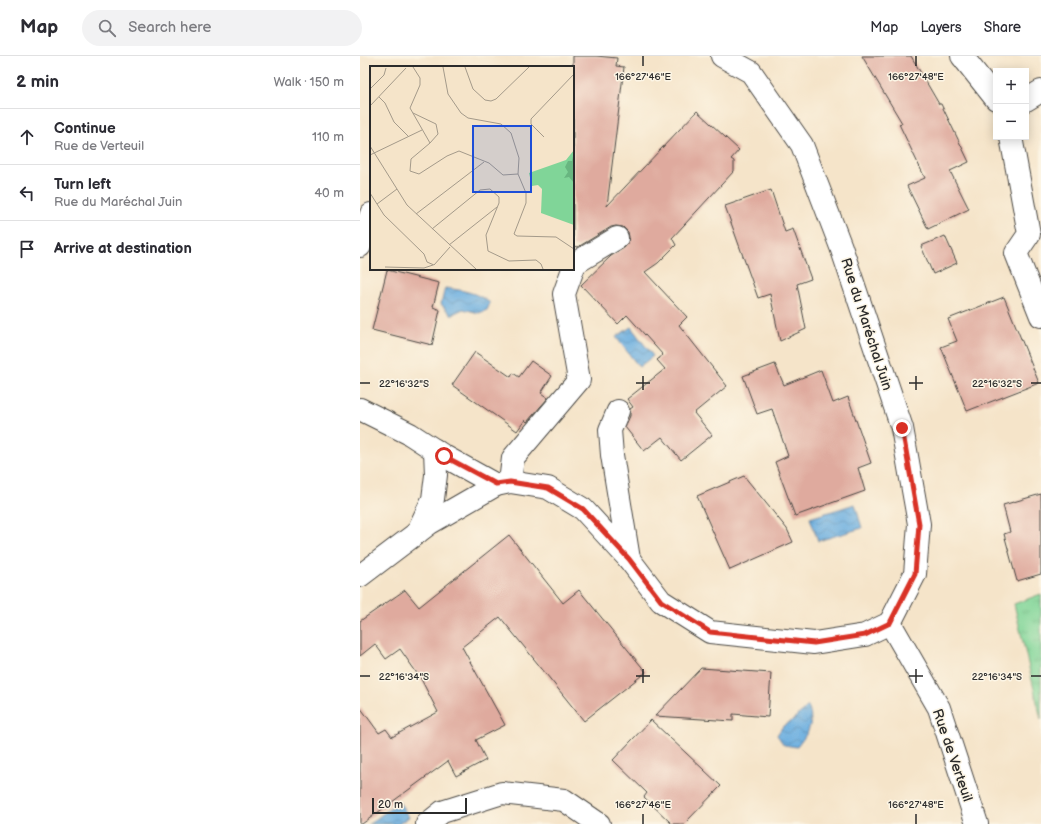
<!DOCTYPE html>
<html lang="en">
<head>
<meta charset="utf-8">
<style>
	:root { --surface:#fff; --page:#f2f2f3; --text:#2b2b33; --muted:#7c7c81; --line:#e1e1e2 }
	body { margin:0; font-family:"Balsamiq Sans",sans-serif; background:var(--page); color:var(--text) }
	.controls { position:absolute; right:12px; top:12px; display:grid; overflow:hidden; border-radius:0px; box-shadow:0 2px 10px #0003 }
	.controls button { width:36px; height:36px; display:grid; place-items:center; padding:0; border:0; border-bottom:1px solid var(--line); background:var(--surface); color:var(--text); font:20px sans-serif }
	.scale { position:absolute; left:12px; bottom:10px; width:95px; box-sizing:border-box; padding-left:4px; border:2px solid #2b2b2b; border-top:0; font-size:11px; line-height:14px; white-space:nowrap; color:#2b2b2b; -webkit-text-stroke:3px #fcf5e5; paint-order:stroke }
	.stop { position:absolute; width:12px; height:12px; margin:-9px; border:3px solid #d93025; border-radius:50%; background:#fff }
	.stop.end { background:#d93025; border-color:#fff; box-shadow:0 1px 4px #0008 }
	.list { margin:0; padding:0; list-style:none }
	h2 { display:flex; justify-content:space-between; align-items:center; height:52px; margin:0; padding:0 16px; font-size:17px }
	h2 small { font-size:13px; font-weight:400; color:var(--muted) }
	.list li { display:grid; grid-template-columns:26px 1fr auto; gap:12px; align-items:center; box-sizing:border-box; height:56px; padding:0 16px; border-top:1px solid var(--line) }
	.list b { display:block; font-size:15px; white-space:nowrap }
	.list p { margin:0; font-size:13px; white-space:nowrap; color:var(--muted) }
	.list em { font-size:13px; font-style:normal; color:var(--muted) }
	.icon { flex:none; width:22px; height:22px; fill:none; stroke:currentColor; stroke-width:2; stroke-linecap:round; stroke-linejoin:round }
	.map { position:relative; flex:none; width:681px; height:768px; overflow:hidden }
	header { display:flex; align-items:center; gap:24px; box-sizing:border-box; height:56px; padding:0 20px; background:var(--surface); border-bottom:1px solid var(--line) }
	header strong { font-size:19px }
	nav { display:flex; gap:22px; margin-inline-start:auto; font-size:14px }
	.search { width:280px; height:36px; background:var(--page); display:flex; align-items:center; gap:10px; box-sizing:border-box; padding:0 14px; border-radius:22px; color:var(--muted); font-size:15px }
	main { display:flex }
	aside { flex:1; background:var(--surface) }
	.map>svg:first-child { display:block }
	.grass { fill:url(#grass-tufts); stroke:#568062 }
	.water { fill:url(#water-waves); stroke:#4b6c86 }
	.building { fill:#dfaa9e }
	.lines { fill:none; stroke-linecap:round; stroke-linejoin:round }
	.minor-casing { stroke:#494743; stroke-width:24 }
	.minor { stroke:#fff; stroke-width:22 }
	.route { stroke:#d93025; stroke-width:5 }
	.ticks { fill:none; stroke:#2b2b2b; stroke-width:1.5 }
	.labels { text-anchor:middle; stroke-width:3; stroke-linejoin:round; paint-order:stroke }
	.street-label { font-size:14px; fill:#2b2b2b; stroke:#fcf5e5 }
	.inset-road { fill:none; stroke:#a49a8a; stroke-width:1 }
	.view { fill:#1d4ed8; fill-opacity:0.15; stroke:#1d4ed8; stroke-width:2 }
	.inset-edge { fill:none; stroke:#2b2b2b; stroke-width:2 }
	.ticks-label { font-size:10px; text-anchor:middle; fill:#2b2b2b; stroke:#fcf5e5; stroke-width:3; stroke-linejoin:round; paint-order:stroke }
</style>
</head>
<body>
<header>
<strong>Map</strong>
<div class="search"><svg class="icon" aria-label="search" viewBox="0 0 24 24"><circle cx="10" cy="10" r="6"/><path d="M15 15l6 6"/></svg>Search here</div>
<nav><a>Map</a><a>Layers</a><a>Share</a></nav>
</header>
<main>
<aside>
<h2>2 min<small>Walk · 150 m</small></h2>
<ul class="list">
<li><svg class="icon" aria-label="ahead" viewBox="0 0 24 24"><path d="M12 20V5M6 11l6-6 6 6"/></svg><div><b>Continue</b><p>Rue de Verteuil</p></div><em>110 m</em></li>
<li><svg class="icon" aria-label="left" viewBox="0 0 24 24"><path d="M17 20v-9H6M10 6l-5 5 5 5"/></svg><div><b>Turn left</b><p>Rue du Maréchal Juin</p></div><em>40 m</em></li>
<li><svg class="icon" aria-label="arrive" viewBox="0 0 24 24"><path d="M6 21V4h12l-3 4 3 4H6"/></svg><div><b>Arrive at destination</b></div></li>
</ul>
</aside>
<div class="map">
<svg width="681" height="768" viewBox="0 0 681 768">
	<defs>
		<pattern id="grass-tufts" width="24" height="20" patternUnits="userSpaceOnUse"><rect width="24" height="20" fill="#80d598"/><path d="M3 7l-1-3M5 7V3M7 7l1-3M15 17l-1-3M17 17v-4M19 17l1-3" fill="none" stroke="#6fb783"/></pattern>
		<pattern id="water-waves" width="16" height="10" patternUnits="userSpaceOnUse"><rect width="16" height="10" fill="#6baee0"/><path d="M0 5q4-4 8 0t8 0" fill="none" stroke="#588eb6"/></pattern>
	</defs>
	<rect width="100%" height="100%" fill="#fcf5e5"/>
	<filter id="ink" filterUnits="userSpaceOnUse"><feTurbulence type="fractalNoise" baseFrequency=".025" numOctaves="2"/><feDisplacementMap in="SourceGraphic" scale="8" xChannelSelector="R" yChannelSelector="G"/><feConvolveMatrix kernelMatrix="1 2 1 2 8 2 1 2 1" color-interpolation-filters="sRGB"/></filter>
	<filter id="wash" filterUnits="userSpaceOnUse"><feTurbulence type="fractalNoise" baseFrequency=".012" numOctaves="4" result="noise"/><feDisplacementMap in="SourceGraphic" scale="16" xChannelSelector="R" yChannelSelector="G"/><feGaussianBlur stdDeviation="0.9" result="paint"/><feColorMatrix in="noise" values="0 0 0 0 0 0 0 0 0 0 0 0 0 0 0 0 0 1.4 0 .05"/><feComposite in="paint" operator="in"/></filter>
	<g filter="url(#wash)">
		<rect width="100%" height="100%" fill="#f5e4c9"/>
		<polygon class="grass" points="681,538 681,663 654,548"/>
		<g class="water">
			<path d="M85,232C101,234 117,236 130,247L127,254L119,257L103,253L91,259L81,248Z"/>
			<polygon points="271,271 293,300 279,311 256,281"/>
			<polygon points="495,448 502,472 458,485 450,462"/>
			<path d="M448,650C455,667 448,677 437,691L424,689L417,679L423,670L433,664Z"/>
			<polygon points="39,746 49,761 39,768 9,768"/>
		</g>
		<g id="blocks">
			<g class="building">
				<polygon points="213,0 236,0 257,2 256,10 264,11 247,150 337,55 379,94 371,103 374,105 374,115 312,182 316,189 298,207 285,216 327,261 319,269 367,330 334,357 352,379 321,404 302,381 284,395 265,371 270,360 270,353 273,351 267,343 305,313 297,304 303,299 267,259 258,268 221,229 251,200 264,192 268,188 269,181 268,176 263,171 256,170 251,171 218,191 213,190"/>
				<polygon points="502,0 551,0 579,48 581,48 609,106 590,115 609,153 568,173 547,130 565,122 539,68 542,67"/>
				<polygon points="411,134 425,176 433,173 451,223 437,228 446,273 420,285 410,238 398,242 365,150"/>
				<polygon points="585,180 597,207 573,218 561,190"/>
				<polygon points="27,214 79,227 73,251 80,254 72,289 12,274"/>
				<polygon points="644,241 679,327 607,355 581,291 597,285 588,263"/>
				<polygon points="115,296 151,321 153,317 159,321 171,305 192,320 181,337 188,342 167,366 165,364 157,375 92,329"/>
				<polygon points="415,308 424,329 461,314 473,347 488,341 511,407 498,412 505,435 435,460 415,406 428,400 412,353 397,358 383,320"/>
				<polygon points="384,420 427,473 433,486 370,514 337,440"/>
				<polygon points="681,438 681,518 657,525 644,478 650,476 643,449"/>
				<polygon points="149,479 203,547 219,534 286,616 224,665 140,561 102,591 145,669 116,684 126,704 96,720 88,705 2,768 0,768 0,651 19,677 26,673 32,681 78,656 61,623 40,593 26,603 15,588 0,600 0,565 45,534 59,551"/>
				<polygon points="341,612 411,617 408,661 373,658 373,665 295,660"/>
				<polygon points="291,664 361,730 324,768 312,768 284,741 287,737 253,704"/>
			</g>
		</g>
	</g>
	<g filter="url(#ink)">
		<use href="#blocks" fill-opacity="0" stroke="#494743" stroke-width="1"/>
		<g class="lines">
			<defs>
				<g id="minor">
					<polyline points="362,0 391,16 442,89 481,191 542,372 559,468 555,518 530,567"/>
					<polyline points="602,0 636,43"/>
					<polyline points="666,44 681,35"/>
					<polyline points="651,81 669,178 656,197 681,260"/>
					<polyline points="0,190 11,158"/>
					<polyline points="213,212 214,208 257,182"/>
					<polyline points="0,353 50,378 84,400 136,429 150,426 188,432 223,453 269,503 301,545 350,576 454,587 505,579 530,567"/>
					<polyline points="258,355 250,374 252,399 269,503"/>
					<polyline points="150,426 153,402 219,324 204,238 213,213"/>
					<polyline points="57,477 73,443 76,419 75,394"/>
					<polyline points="0,520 70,467 136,429"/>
					<polyline points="530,567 579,652 617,768"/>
					<polyline points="67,768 82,756 142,737 204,744 239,768"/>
				</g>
			</defs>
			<use href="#minor" class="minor-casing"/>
			<use href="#minor" class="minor"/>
		</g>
	</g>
	<g class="lines" filter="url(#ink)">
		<polyline class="route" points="84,400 136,428 150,426 188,432 223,453 269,503 301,545 350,576 454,587 505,579 530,567 555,518 559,468 542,372"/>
	</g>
	<path class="ticks" d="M283,0V10M556,0V10M283,320V334M556,320V334M0,327H10M276,327H290M549,327H563M671,327H681M283,613V627M556,613V627M0,620H10M276,620H290M549,620H563M671,620H681M283,758V768M556,758V768"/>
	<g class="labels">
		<g class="street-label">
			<text transform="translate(507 268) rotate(72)" y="5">Rue du Maréchal Juin</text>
			<text transform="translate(593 699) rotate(71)" y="5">Rue de Verteuil</text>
		</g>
	</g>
	<g transform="translate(10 10)">
		<rect width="204" height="204" fill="#f5e4c9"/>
		<path d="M204,84V159L171,147L172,123L168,119L162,120L159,107L196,94Z" fill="#80d598"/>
		<path d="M203,90H204V117L199,111L194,112L198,106L195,101L198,95H202Z" fill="#68b680"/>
		<path class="inset-road" d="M43,1L50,12V19L40,42L60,77L41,93L40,105L49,108L77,90L89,85L119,97L133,109L148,108M73,1L78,28L91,47L98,52L131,58L141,67L149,92L148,108M95,1L103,23L115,34L121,35L126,33L159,1M0,23L14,9L16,2M9,31L15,37L24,56L39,71M0,40L36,2M43,47L66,58L68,68L60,77M174,71L161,58V53L204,8M0,80L37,139L106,203M0,89L52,64M148,108L156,127V137L144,168L147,170L186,171L204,183M0,127L14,149L54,188L57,196L64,199L80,181M7,138L27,123M46,148L114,96M62,163L110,124L120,123L129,131V137L116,169L118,185L139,195L166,194L171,198L173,203M79,179L127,141M15,201L54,202L63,199"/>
		<path class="view" d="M103,60H161V126H103Z"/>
		<rect width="204" height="204" class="inset-edge"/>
	</g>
	<g class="ticks-label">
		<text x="283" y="24">166°27'46"E</text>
		<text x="556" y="24">166°27'48"E</text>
		<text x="44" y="331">22°16'32"S</text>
		<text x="637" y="331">22°16'32"S</text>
		<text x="44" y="624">22°16'34"S</text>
		<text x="637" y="624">22°16'34"S</text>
		<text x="283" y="752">166°27'46"E</text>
		<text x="556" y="752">166°27'48"E</text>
	</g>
</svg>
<div class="controls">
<button>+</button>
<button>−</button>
</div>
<div class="scale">20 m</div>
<div class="stop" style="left:84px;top:400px"></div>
<div class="stop end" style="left:542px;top:372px"></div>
</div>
</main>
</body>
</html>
